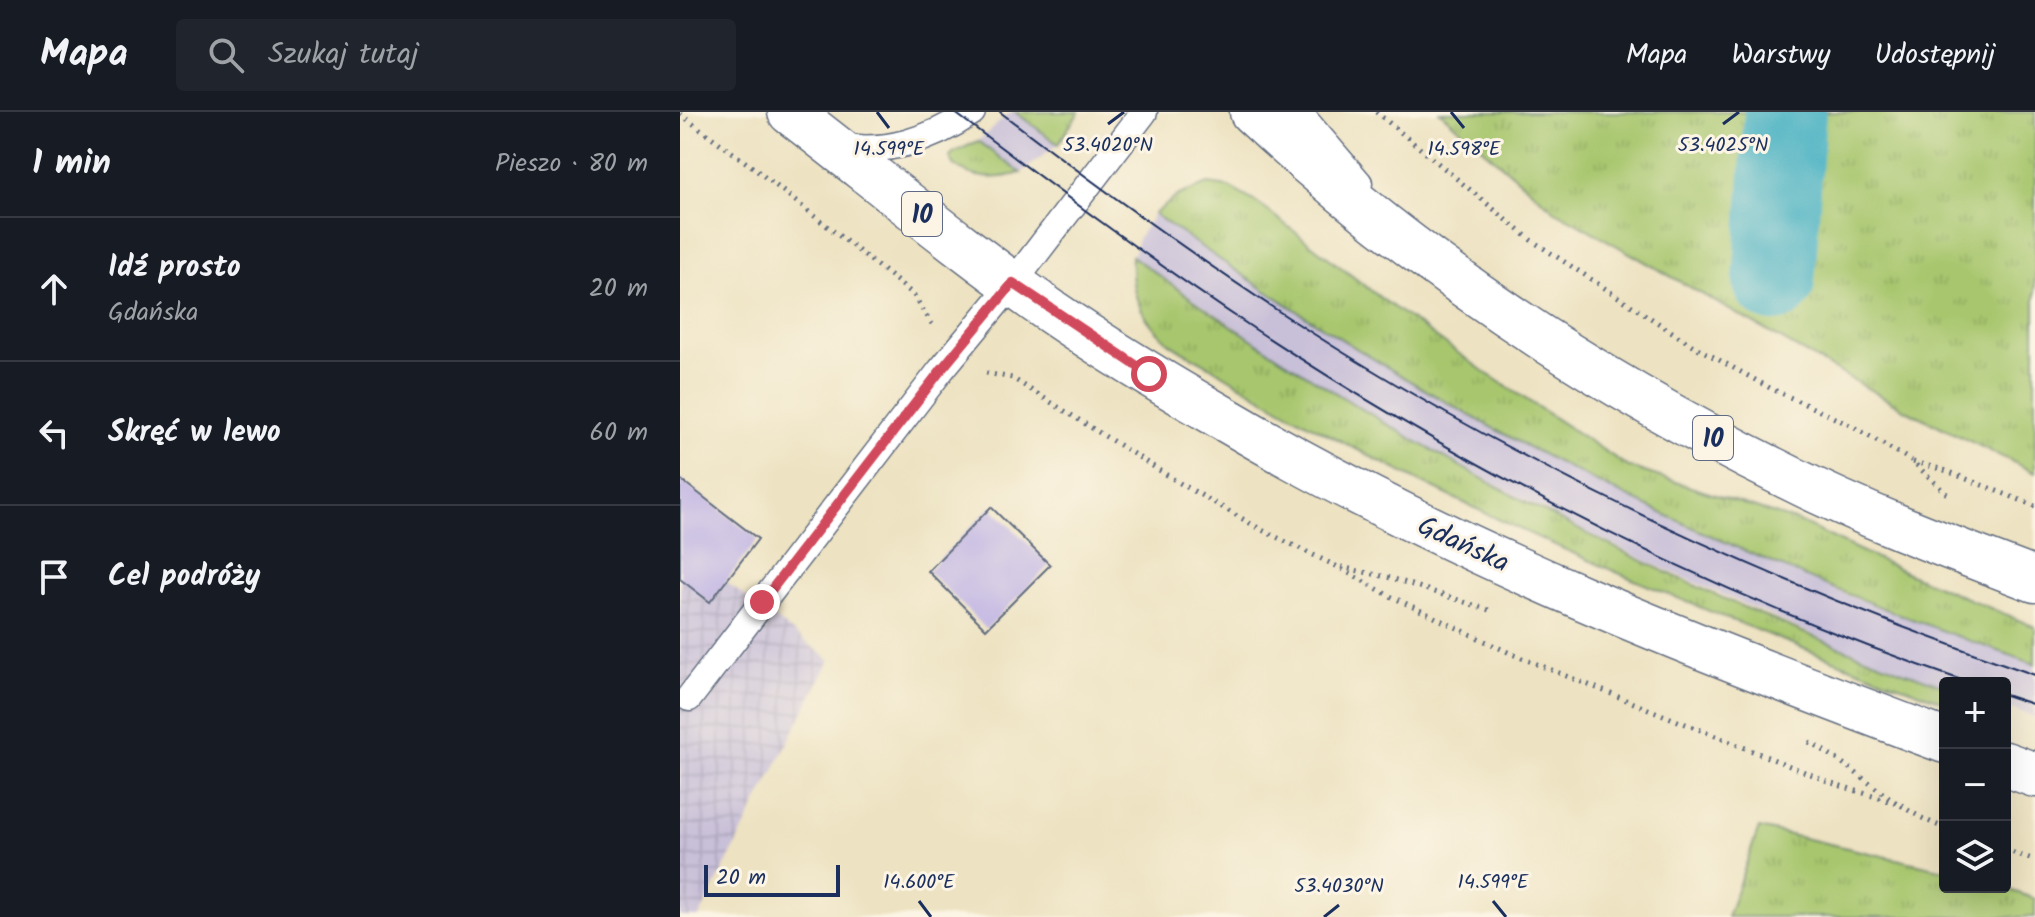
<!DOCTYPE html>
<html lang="pl">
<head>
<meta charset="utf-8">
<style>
	:root { --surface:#171b24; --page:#20242c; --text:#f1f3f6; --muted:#9ea1a6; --line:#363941 }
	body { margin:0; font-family:Kalam,sans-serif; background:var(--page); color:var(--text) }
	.controls { position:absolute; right:24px; bottom:24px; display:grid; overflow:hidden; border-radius:8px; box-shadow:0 8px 32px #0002 }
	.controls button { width:72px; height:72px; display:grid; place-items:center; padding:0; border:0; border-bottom:2px solid var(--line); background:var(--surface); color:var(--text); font:40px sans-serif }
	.scale { position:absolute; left:24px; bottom:20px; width:136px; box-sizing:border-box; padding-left:8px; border:4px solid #1b2f5e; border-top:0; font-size:22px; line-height:28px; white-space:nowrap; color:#1b2f5e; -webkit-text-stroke:6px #fcf5e5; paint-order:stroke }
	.stop { position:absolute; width:24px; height:24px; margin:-18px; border:6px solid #d1495b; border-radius:50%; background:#fff }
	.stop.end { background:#d1495b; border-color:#fff; box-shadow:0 2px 8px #0008 }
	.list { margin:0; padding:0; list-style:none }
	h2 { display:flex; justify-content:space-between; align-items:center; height:104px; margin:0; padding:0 32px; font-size:34px }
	h2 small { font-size:26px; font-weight:400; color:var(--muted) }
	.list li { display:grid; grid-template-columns:52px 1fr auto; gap:24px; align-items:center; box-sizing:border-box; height:144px; padding:0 32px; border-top:2px solid var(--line) }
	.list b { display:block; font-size:30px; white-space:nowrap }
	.list p { margin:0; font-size:26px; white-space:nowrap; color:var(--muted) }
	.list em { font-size:26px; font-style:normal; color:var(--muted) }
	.icon { flex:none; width:44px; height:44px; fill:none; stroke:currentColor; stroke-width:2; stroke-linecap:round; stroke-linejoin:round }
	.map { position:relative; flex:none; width:1355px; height:805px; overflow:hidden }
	header { display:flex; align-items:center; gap:48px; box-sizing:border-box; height:112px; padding:0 40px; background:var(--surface); border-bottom:2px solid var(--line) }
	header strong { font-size:38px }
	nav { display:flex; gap:44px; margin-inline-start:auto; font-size:28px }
	.search { width:560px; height:72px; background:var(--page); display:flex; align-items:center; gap:20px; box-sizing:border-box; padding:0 28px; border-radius:8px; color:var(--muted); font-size:30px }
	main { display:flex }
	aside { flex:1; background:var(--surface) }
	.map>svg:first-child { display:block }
	.industrial { fill:url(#industrial-grid) }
	.railway { fill:#c8bfd8 }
	.grass { fill:url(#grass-tufts); stroke:#617a66; stroke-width:2 }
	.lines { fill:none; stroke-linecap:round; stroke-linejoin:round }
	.river { stroke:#44b0c2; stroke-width:82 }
	.building { fill:#baaee3 }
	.service-casing { stroke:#646e81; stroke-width:29 }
	.primary-casing { stroke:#646e81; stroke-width:47 }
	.path { stroke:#646e81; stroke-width:5; stroke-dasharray:2 6; stroke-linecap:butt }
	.service { stroke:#fff; stroke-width:26 }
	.primary { stroke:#fff; stroke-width:44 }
	.tram { stroke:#1b2f5e; stroke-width:2 }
	.route { stroke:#d1495b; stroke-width:10 }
	.ticks { fill:none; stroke:#1b2f5e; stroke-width:3 }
	.labels { text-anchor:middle; stroke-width:6; stroke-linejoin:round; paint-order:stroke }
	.shield { fill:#fcf5e5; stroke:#5e6a86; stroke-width:2 }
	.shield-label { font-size:26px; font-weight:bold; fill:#1b2f5e }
	.street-label { font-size:28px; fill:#1b2f5e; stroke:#fcf5e5 }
	.ticks-label { font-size:20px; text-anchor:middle; fill:#1b2f5e; stroke:#fcf5e5; stroke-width:6; stroke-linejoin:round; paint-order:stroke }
</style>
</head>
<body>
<header>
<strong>Mapa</strong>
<div class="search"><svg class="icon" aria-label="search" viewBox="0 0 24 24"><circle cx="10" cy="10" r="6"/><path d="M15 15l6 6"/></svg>Szukaj tutaj</div>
<nav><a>Mapa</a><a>Warstwy</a><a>Udostępnij</a></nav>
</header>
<main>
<aside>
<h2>1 min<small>Pieszo · 80 m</small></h2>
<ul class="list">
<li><svg class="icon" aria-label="ahead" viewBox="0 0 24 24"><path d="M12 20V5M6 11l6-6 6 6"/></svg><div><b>Idź prosto</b><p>Gdańska</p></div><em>20 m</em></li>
<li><svg class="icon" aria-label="left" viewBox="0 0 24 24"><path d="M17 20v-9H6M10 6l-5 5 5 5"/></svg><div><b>Skręć w lewo</b></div><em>60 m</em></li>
<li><svg class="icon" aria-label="arrive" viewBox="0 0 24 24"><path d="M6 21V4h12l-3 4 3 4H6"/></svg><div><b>Cel podróży</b></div></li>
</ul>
</aside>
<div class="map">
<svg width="1355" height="805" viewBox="0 0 1355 805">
	<defs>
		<pattern id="industrial-grid" width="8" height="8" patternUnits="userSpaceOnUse" patternTransform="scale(2)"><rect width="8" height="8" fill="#c8bfd8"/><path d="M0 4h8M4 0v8" fill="none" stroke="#aba4bc"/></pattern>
		<pattern id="grass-tufts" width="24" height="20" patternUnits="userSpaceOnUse" patternTransform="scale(2)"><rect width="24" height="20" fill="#a7c66d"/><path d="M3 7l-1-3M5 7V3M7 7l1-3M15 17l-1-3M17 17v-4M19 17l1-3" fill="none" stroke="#8faa61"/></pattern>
	</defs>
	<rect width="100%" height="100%" fill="#fcf5e5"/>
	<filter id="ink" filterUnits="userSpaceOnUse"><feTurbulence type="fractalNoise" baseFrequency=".0125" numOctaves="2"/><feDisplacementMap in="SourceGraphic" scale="16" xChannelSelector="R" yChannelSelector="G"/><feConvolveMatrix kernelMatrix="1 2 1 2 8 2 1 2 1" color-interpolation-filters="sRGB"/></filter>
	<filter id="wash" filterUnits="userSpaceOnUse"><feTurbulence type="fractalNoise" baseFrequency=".006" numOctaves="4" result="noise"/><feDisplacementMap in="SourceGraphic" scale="32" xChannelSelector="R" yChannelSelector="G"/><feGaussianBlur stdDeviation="1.8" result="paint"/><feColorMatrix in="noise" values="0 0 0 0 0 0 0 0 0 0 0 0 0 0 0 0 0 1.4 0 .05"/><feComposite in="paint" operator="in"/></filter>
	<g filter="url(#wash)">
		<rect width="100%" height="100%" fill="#ede2c1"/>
		<polygon class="industrial" points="0,367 78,427 46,470 150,548 19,805 0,805"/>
		<g class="railway">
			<polygon points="331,0 335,0 378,32 341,61 298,29"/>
			<polygon points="474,102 710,257 831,326 917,370 996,409 1171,485 1355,552 1355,605 1325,595 1325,571 1265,571 1265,574 1152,531 971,451 885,409 745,334 614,255 452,144 459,125"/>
		</g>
		<g class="grass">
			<polygon points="335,0 399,0 378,32"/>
			<polygon points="760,0 1355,0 1355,361 1224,297 874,98"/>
			<path d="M298,29L341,61C315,68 295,68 273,53L270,45L273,41Z"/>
			<path d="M528,72L549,75L579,92L702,187L809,263L949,355L1119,410L1232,463L1355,515V552C1175,490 1001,416 833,327C709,261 589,183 474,102L499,83Z"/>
			<path d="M452,144C696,322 980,475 1265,574V590C1053,512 843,427 644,320C605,300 567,277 529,254C514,245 495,237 483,225C458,202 450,177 452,144Z"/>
			<polygon points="1079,716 1265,758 1265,775 1322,775 1355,787 1355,805 1047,805"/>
		</g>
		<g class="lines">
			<polyline class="river" points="1094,169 1105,0"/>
		</g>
		<g id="blocks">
			<g class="building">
				<polygon points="0,367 78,427 30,490 0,467"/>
				<polygon points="311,395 370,453 306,517 248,459"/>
			</g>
		</g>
	</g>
	<g filter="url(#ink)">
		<use href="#blocks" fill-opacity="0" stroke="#646e81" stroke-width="2"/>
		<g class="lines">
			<defs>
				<g id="service">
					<polyline points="618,0 679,71"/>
					<path d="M156,33C203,44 253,27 292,0"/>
					<polyline points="9,586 261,258 333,171 464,0"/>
				</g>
				<g id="primary">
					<path d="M110,0C196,66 280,136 369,198C427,238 489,275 550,310C775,442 1021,538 1265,629"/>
					<path d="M572,0C729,147 912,268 1104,363C1185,404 1271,436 1355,468"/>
					<polyline points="1325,652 1355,663"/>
				</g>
			</defs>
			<use href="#service" class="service-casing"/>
			<use href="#primary" class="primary-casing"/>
			<g class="path">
				<polyline points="696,0 851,128 1012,233 1090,276 1172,314 1232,349 1269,384"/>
				<polyline points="0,2 71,54 233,182 252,212"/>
				<polyline points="306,261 332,266 498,370 582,418 656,454 708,483 832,542 1152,671 1224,694"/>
				<polyline points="1233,350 1264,358 1355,394"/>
				<polyline points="661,455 711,466 809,498"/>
				<path d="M1129,630C1176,655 1214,698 1265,716"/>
				<polyline points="1325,738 1355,748"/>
			</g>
			<use href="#service" class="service"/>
			<use href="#primary" class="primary"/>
			<g class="tram">
				<path d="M274,0C372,74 470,148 573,216C795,362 1038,485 1290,571"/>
				<path d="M320,0C435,88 553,173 677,249C891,379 1118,482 1355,563"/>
				<polyline points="1325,583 1355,593"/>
			</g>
		</g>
	</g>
	<g class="lines" filter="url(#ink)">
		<polyline class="route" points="82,490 261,258 333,171 469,262"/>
	</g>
	<path class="ticks" d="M197,0L209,16M771,0L784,16M428,12L444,0M1043,12L1059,0M239,789L251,805M813,789L826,805M644,805L659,793"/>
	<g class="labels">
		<g class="shield">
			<rect x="222" y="80" width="40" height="44" rx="6"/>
			<rect x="1013" y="304" width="40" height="44" rx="6"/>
		</g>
		<g class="shield-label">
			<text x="242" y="111">10</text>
			<text x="1033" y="335">10</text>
		</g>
		<g class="street-label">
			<text transform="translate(784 431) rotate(25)" y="10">Gdańska</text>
		</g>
	</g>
	<g class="ticks-label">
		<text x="428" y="39">53.4020°N</text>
		<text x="1043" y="39">53.4025°N</text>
		<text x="784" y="43">14.598°E</text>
		<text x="209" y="43">14.599°E</text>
		<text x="239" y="776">14.600°E</text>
		<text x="813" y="776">14.599°E</text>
		<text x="659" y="780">53.4030°N</text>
	</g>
</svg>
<div class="controls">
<button>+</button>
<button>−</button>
<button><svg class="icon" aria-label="layers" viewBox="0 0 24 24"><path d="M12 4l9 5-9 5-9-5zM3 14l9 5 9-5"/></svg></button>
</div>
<div class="scale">20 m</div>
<div class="stop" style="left:469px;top:262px"></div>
<div class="stop end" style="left:82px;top:490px"></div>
</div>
</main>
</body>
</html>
